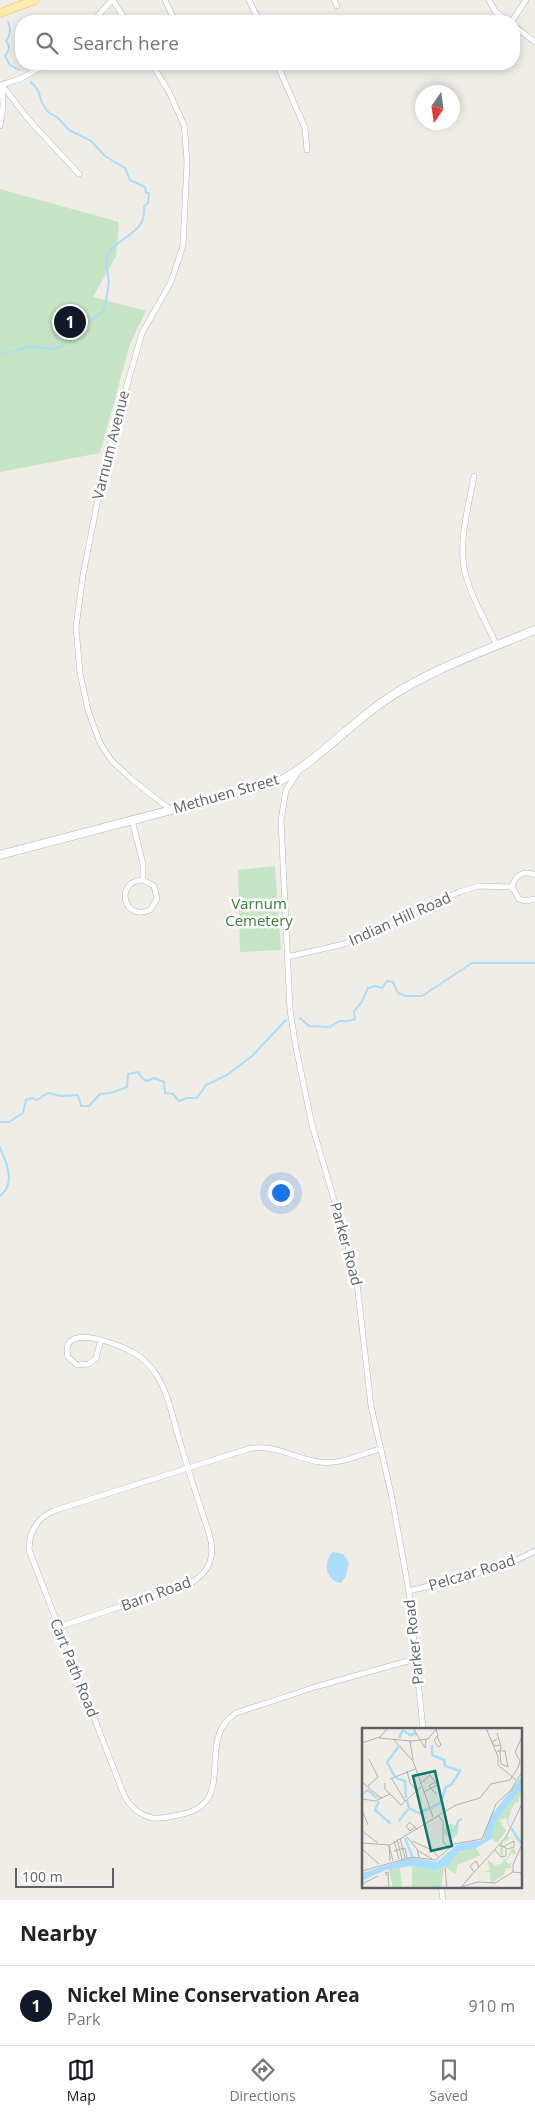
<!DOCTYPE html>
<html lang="en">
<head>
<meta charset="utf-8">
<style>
	:root { --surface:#fff; --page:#f2f2f2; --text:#222; --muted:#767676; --line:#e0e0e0; --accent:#111827 }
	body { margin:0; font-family:"Open Sans",sans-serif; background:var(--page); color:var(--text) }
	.compass { position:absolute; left:415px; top:85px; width:45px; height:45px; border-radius:50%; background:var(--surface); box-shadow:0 2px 8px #0003; rotate:193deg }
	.scale { position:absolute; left:15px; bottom:12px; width:99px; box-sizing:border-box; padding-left:5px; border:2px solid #5e6266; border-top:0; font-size:14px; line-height:18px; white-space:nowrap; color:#5e6266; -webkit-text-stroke:4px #fff; paint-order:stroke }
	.you { position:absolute; left:280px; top:1192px; width:18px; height:18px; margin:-12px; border:4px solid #fff; border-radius:50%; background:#1a73e8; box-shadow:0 0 0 8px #1a73e833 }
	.badge { display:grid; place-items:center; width:32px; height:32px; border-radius:50%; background:var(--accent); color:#fff; font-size:16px; font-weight:700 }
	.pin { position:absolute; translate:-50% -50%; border:2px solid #fff; box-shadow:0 1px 5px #0006 }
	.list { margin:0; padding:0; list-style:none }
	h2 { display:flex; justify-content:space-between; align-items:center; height:65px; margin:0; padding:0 20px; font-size:21px }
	h2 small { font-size:16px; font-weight:400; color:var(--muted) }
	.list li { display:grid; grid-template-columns:32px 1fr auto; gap:15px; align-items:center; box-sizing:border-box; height:80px; padding:0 20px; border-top:1px solid var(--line) }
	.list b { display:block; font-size:19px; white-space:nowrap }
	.list p { margin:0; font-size:16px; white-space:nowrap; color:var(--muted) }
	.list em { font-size:16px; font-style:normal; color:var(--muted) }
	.icon { flex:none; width:28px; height:28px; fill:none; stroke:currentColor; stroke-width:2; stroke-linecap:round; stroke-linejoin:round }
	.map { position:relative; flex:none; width:535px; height:1900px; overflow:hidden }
	.search { position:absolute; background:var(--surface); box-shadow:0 2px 8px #0003; left:15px; right:15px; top:15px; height:55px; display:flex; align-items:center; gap:12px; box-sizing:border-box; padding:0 18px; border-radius:20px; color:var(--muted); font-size:19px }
	.sheet { height:145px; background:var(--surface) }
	nav { display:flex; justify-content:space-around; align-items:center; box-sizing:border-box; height:70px; border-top:1px solid var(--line); background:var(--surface); font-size:14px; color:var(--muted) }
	nav a { display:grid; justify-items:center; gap:2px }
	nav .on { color:var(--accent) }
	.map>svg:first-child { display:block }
	.green { fill:#c5e5c4 }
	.water { fill:#aadcfb }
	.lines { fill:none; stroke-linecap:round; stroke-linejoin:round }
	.stream { stroke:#aadcfb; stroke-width:2 }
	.street-casing { stroke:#b3b6ba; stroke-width:6 }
	.secondary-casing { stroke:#b2b6ba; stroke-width:9 }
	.primary-casing { stroke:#ecbf62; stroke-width:9 }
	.street { stroke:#fff; stroke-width:5 }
	.secondary { stroke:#fff; stroke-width:8 }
	.primary { stroke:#fcebaf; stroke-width:8 }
	.labels { text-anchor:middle; stroke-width:5; stroke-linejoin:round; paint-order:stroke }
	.street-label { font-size:15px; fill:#5e6266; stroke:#fff }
	.park-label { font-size:15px; fill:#388238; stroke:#fff }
	.inset-river { fill:none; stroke:#aadcfb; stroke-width:2.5 }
	.inset-road { fill:none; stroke:#b1b1af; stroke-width:1 }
	.view { fill:#0f766e; fill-opacity:0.15; stroke:#0f766e; stroke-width:2.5 }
	.inset-edge { fill:none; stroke:#5e6266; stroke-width:2.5 }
</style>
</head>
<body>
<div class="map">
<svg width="535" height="1900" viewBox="0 0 535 1900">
	<rect width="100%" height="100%" fill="#efede6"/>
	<g class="green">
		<polygon points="0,189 119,222 116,256 93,297 146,311 130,344 100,453 0,472"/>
		<polygon points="275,866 281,950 240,952 238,870"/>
	</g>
	<path class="water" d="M333,1552L343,1554L349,1562L346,1576L341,1583C325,1581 323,1561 333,1552Z"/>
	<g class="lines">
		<g class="stream">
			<path d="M8,22C11,29 11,35 6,41C11,47 9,50 5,56L10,65L19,70"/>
			<path d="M31,82L38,90L42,103L48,112L58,118L69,130L91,141L105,156L125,168L130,180L145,187L146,193H149L148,203L144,206C146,229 131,232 116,245C112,248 109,253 106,258L109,283L104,311L83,326L70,341"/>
			<path d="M0,354C11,354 18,348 28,347C41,346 51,352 64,346"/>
			<polyline points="300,1018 309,1026 330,1027 339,1021 349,1021 355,1019 354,1011 361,1003 368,988 375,986 382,988 387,981 393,982 398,993 405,996 422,996 472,963 535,963"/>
			<polyline points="0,1122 9,1122 23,1113 26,1100 32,1098 37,1100 48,1093 61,1096 78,1095 81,1106 89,1106 100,1094 111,1093 127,1087 128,1074 138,1072 143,1079 147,1081 154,1078 164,1082 165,1093 173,1094 179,1101 187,1098 197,1098 206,1085 227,1075 252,1056 286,1020"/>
			<path d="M0,1148C7,1163 16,1184 0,1196"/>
		</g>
		<defs>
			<g id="street">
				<polyline points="113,0 126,21"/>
				<polyline points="165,0 175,21"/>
				<polyline points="249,0 259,21"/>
				<polyline points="334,0 337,6"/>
				<polyline points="489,0 495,11 507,21"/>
				<polyline points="93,21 112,0"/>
				<polyline points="512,21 526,0"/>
				<polyline points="514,26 535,42"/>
				<polyline points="152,64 169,92 184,125 185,134 187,162 183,246 171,282 142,333 106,458 83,575 76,627 80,673 88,710 100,743 111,760 130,778 171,810"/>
				<polyline points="277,64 305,128 307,150"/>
				<polyline points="0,85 20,79 47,64"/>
				<polyline points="2,85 29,120 79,174"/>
				<polyline points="0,126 3,106 2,85"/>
				<path d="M474,476C469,505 459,538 464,568C469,594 486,621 497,646"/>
				<polyline points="298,772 286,790 281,820 290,1010 296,1048 312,1125 356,1274 371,1406 392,1498 409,1592 423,1729"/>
				<path d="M132,820L143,864V880C114,881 123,922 150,910L157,899L154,886L143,880"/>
				<path d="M535,875C524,870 515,875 512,887L519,899L527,901L535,899"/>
				<polyline points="287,957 344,944 459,892 479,886 512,887"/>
				<path d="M380,1449C362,1454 340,1465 320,1462C294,1459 275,1443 248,1449L53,1511C36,1519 29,1532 29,1550L124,1795C130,1807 139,1815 153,1818C163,1819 173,1816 183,1814C239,1801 194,1740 236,1713L315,1687L415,1659"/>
				<path d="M409,1591C450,1580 497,1572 535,1551"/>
				<path d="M58,1627L189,1584C210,1573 216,1555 209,1533C199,1503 189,1473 180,1442C173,1420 169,1394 156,1374C150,1366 143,1358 134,1353C121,1345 59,1320 68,1357L77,1365L89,1364L96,1358L101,1340"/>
				<polyline points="441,1886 443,1900"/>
			</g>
			<path id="secondary" d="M0,855L278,782C317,761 348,726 384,701C427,671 486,650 535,630"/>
			<polyline id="primary" points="0,13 35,0"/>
		</defs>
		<use href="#street" class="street-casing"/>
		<use href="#secondary" class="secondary-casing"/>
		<use href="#primary" class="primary-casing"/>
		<use href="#street" class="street"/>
		<use href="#secondary" class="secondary"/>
		<use href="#primary" class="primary"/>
	</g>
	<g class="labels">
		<g class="street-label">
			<text transform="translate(111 445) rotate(-76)" y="5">Varnum Avenue</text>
			<text transform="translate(226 794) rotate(-16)" y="5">Methuen Street</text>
			<text transform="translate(400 919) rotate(-24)" y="5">Indian Hill Road</text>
			<text transform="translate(346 1244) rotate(75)" y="5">Parker Road</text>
			<text transform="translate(472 1573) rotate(-17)" y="5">Pelczar Road</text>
			<text transform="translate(156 1594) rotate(-20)" y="5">Barn Road</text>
			<text transform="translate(414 1642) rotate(-96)" y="5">Parker Road</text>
			<text transform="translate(74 1668) rotate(68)" y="5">Cart Path Road</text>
		</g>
		<g class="park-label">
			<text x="259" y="909">Varnum<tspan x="259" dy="17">Cemetery</tspan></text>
		</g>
	</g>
	<g transform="translate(362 1728)">
		<rect width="160" height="160" fill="#efede6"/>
		<path d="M160,60L156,75L154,74L148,83L149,84L145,94L147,95L148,98L147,100L144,90L137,92L144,103L135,115L129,110L132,95ZM82 103a7 7 0 1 1 14 0a7 7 0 1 1-14 0ZM154,107L157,109V115L152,108L141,114V129L144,132L150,120L153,122L154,127L150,125L144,133L147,136L152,134L148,137L150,140H144L142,147L129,155L128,144H121L128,142L125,131L133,137L139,136L142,132L138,125V117L146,108L147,110ZM114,121L119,127L95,137L94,146L83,139L95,125ZM50,138L71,142L82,139L79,160H50ZM38,140L40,160H31L27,141Z" fill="#c5e5c4"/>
		<path d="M160,48V60L133,94L129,111L113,121L97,124L85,138L72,142L79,148L77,155L72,159L71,160H67L77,155L79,148L71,142L50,138L23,142L0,153V145L50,129L75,134L96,116L121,112L128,89Z" fill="#aadcfb"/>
		<path class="inset-river" d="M37,10L41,2L48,7L54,5M33,49L25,34L37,18M34,50L43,53L44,70M2,65L6,62L15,70M17,73L13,82L29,96M47,80L57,85L68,80M69,80L79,74L84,59L89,57L98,43L83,38L82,32L70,27V17M37,93L47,80L45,72M149,100L159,115M84,105L94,102L96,93L100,91M43,110L50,128"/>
		<path class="inset-road" d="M51,0L63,20L64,12M124,0L136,29V37L154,52M74,1L76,7L72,12L76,19L79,17L75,8M17,10L49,13L66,11L75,0M135,11L130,14L133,18L138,17M32,12L51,33L71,89M48,13L51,32M0,15L18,9L26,0M134,25L136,23H143L146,39L139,36L138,25V23L139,19L135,5M45,43L48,55L54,62M28,51L53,41M30,51L43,73M0,54L20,71M73,54L67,58L74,66M23,55V61L39,77L59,59M58,56L68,47L75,57L62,64M6,58L16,49L7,31M0,71L13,73L28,66M0,82L6,97M77,88L81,94V114L87,120M53,99L48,103L44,98L48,94V95L53,99L56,102M0,103L16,115M45,109L55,121L57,129M38,110L43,130M35,111L40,131M32,113L37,131M50,113L70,122L77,130M0,115L28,117L94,77L118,70L129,56L148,52L156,40L158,33L153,24L160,9M27,117L28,133M27,117L31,133M141,119L152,113V119L145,121M0,121L17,136M55,122L70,131M133,122L139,129L144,128V120L137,117M32,123L43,120L45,130M83,140L85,160M0,143L50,129L74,132L92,116L120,111L134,76L149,62L160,44M112,144L108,138L114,133L117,139M151,144V137L160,116M25,148L23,145L26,144L27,160M0,156L16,148M99,159L116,154L133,155L151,144L160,145M98,160L144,109L160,76"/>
		<path class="view" d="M73,43L90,118L69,123L51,48Z"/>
		<rect width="160" height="160" class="inset-edge"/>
	</g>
</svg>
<svg class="compass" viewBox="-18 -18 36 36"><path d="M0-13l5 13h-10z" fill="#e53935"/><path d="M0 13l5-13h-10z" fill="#767676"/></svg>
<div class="scale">100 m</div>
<div class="you"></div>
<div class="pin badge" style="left:70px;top:322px">1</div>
<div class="search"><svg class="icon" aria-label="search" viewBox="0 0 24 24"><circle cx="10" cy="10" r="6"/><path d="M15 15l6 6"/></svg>Search here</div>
</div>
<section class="sheet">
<h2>Nearby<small></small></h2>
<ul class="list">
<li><span class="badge">1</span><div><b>Nickel Mine Conservation Area</b><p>Park</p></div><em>910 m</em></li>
</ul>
</section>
<nav>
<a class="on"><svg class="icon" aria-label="map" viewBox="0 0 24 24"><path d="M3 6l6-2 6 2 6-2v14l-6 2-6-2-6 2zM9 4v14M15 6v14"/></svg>Map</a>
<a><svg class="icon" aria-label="directions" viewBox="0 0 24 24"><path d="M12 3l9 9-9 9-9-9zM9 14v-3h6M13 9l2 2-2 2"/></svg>Directions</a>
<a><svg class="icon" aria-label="saved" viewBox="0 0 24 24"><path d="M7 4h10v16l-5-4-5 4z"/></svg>Saved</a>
</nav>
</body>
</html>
